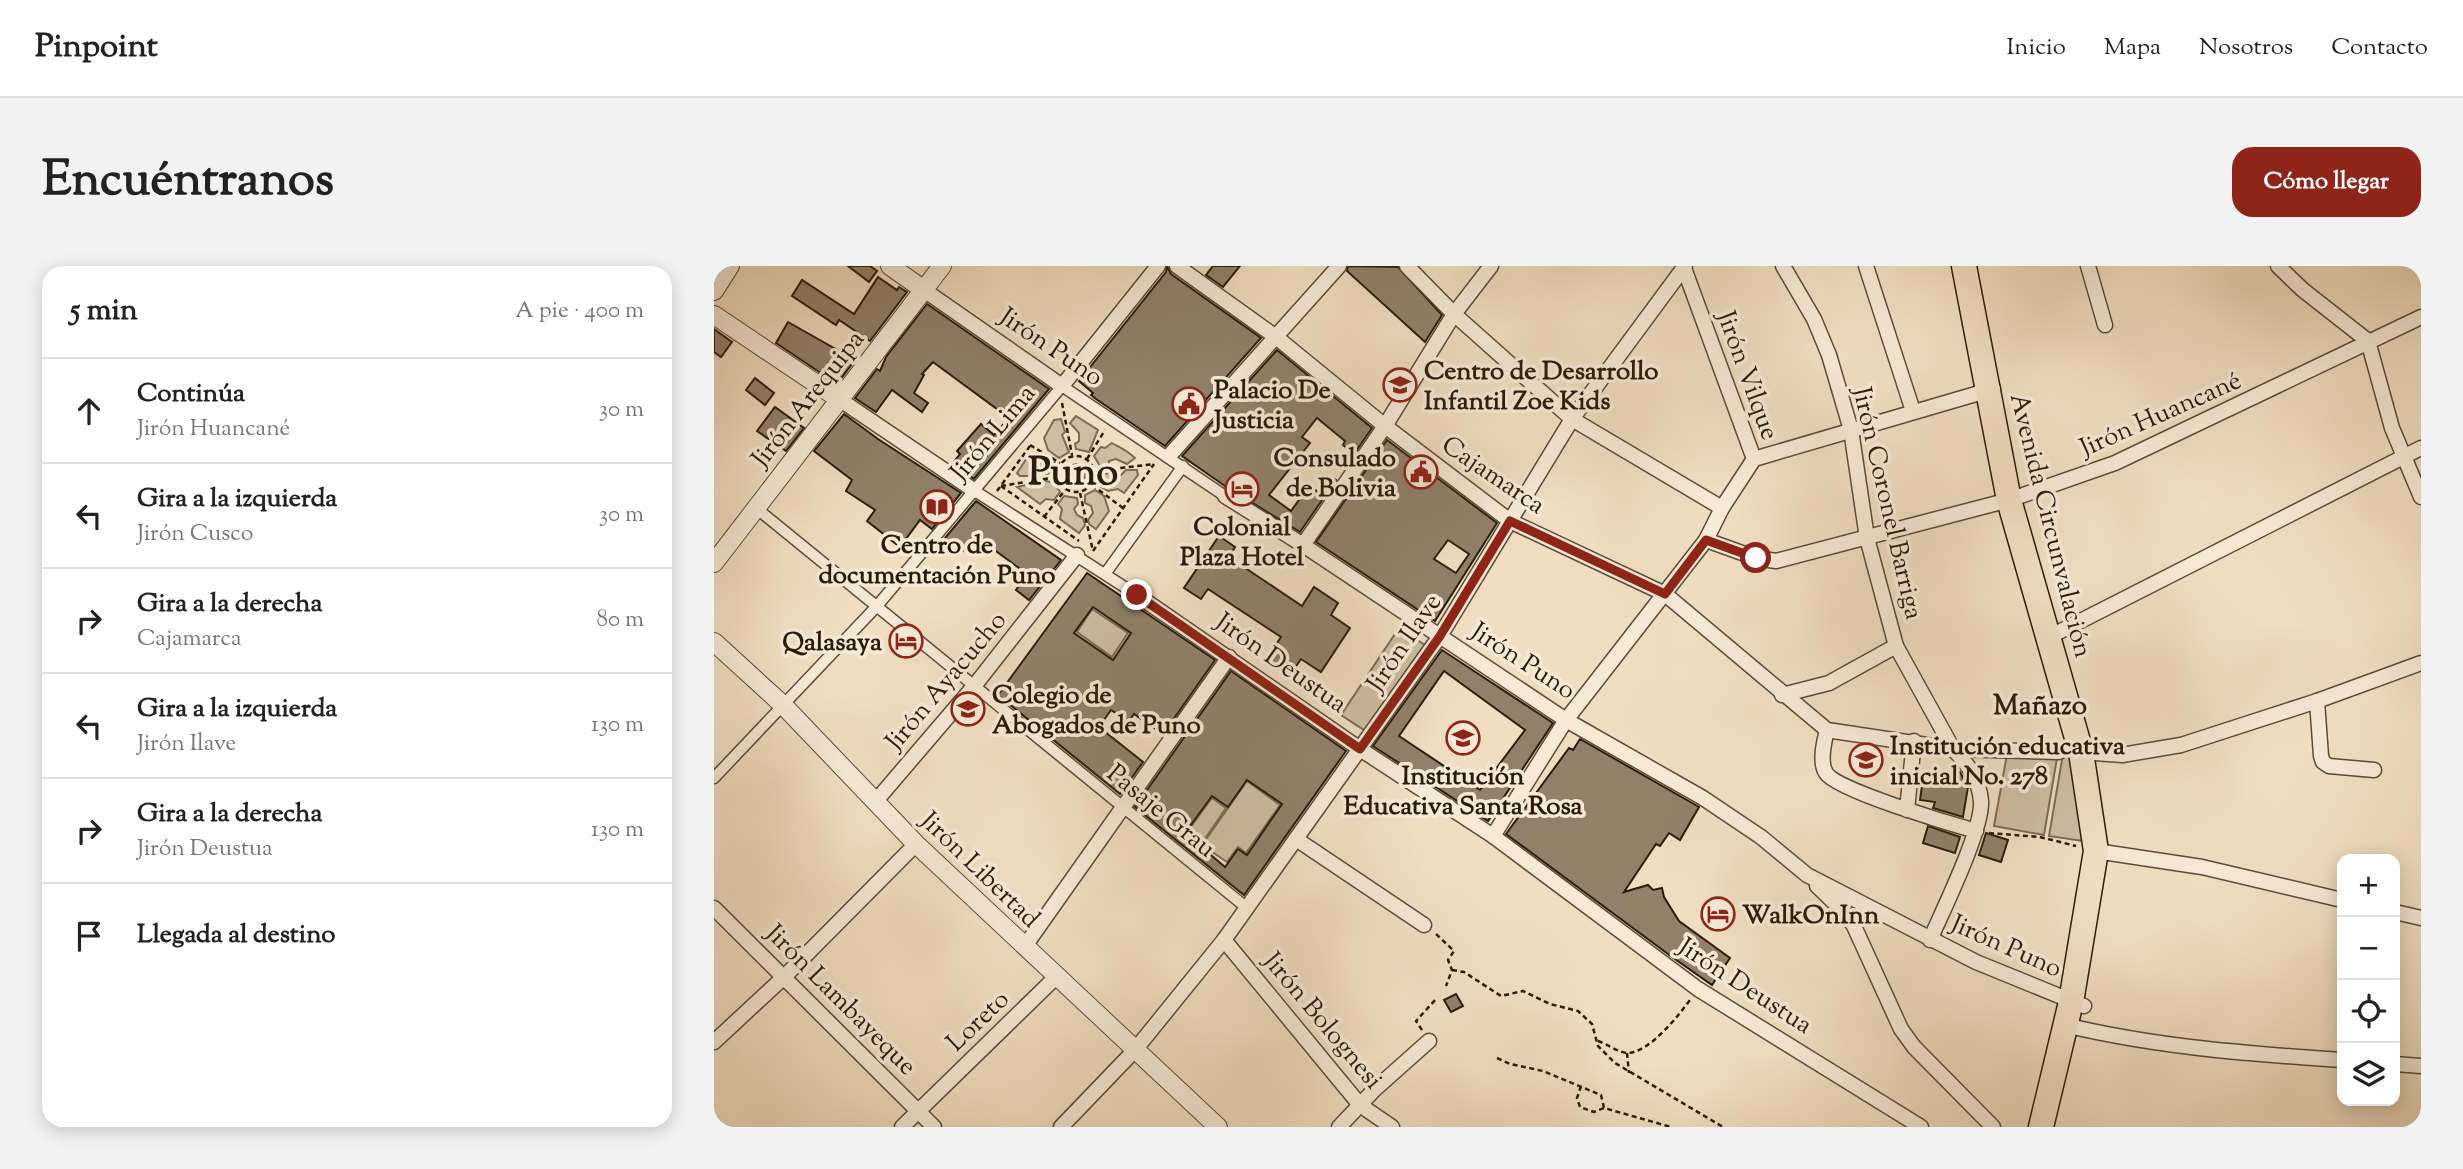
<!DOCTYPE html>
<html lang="es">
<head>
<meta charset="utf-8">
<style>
	:root { --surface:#fff; --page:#f2f2f2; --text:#222; --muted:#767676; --line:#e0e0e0; --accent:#8f2418 }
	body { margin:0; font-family:"Sorts Mill Goudy",serif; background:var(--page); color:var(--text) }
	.controls { position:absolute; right:21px; bottom:21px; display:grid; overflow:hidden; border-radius:14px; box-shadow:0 4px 18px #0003 }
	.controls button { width:63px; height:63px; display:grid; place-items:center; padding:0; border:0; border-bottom:2px solid var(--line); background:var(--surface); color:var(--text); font:35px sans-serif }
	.stop { position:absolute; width:21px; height:21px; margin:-16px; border:5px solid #8f2418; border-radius:50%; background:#fff }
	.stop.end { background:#8f2418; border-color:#fff; box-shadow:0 2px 7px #0008 }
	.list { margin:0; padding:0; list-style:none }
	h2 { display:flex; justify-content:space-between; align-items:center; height:91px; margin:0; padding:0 28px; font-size:30px }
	h2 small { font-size:23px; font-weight:400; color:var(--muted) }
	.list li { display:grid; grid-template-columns:46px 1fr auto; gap:21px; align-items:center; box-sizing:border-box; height:105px; padding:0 28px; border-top:2px solid var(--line) }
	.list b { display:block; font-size:26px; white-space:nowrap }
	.list p { margin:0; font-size:23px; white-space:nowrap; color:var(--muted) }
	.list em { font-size:23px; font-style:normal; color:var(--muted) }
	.icon { flex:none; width:38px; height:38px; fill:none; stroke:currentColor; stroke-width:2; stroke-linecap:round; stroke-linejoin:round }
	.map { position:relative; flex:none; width:1707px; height:861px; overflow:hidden; border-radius:21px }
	header { display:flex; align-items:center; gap:42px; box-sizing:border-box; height:98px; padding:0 35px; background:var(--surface); border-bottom:2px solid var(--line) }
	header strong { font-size:33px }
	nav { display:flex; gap:38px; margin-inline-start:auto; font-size:24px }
	.intro { display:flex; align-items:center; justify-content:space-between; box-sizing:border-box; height:168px; padding:0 42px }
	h1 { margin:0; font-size:49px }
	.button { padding:18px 32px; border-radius:21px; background:var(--accent); color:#fff; font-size:24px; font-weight:700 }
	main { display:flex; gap:42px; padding:0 42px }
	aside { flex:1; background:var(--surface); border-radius:21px; box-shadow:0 4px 18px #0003 }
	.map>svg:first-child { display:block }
	.green { fill:#cfbda2; stroke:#7c6c56; stroke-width:2 }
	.water { fill:#ad9c83; stroke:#786953; stroke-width:2 }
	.building { fill:#91816a; stroke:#291c0b; stroke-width:2; fill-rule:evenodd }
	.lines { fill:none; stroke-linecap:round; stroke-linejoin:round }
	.pedestrian-casing { stroke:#5b4c38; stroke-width:13 }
	.minor-casing { stroke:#5b4c38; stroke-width:17 }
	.tertiary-casing { stroke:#5b4c38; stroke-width:20 }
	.trunk-casing { stroke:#291c0b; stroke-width:27 }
	.path { stroke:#291c0b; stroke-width:2.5; stroke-dasharray:5 3.5; stroke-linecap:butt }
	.pedestrian { stroke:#f6ead7; stroke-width:10 }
	.minor { stroke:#f6ead7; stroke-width:14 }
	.tertiary { stroke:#f6ead7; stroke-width:18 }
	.trunk { stroke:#f1dec1; stroke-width:24 }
	.route { stroke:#8f2418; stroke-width:9 }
	.labels { text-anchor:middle; stroke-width:7; stroke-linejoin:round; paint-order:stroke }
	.street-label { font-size:26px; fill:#291c0b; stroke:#f6ead7 }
	.poi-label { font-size:26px; font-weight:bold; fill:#291c0b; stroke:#f6ead7; text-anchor:start }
	.neighbourhood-label { font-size:28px; font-weight:bold; fill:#291c0b; stroke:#f6ead7 }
	.town-label { font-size:40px; font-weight:bold; fill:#291c0b; stroke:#f6ead7 }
</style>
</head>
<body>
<header>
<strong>Pinpoint</strong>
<nav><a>Inicio</a><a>Mapa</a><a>Nosotros</a><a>Contacto</a></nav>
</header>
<div class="intro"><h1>Encuéntranos</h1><a class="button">Cómo llegar</a></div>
<main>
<aside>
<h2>5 min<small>A pie · 400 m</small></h2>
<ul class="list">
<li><svg class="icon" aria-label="ahead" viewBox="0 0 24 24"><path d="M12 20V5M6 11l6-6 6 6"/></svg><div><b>Continúa</b><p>Jirón Huancané</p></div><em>30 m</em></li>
<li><svg class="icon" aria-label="left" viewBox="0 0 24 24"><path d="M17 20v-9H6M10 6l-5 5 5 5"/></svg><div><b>Gira a la izquierda</b><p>Jirón Cusco</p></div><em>30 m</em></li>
<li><svg class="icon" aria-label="right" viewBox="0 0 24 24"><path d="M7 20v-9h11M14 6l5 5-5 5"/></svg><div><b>Gira a la derecha</b><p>Cajamarca</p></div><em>80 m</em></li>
<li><svg class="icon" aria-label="left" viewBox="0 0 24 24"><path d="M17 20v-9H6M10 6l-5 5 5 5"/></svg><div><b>Gira a la izquierda</b><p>Jirón Ilave</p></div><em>130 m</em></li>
<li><svg class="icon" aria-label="right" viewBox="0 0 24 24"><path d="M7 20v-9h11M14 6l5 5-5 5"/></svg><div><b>Gira a la derecha</b><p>Jirón Deustua</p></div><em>130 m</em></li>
<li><svg class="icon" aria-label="arrive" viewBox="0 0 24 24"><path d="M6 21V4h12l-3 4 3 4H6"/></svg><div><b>Llegada al destino</b></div></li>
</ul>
</aside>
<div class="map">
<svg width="1707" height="861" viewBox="0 0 1707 861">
	<rect width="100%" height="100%" fill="#f1dec1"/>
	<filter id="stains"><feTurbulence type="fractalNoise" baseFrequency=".00286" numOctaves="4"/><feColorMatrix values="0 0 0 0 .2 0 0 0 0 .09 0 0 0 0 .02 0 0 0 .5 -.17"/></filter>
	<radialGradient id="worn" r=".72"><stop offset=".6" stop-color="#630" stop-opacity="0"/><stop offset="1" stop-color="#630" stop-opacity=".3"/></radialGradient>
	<g class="green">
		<polygon points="362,150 384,164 375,186 362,183 361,178 365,175 365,167 356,157"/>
		<polygon points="347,153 351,166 348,169 355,186 345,192 334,184 330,172 340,154"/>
		<path d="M398,177C407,182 414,185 421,192L413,198L402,193L395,195V199L386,200L380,190L387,181L391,182Z"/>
		<polygon points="315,189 320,191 329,189 341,197 340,206 332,208 327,204 319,205 315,210 306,210 303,207"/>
		<polygon points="412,204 423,204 424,209 410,227 404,223 394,225 384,219 386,209 395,207 399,211 407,209"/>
		<polygon points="329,214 340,217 346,226 340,234 332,233 326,238 303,221 316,218 319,221 328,219"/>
		<polygon points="381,224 390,230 395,245 382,263 375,258 374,254 379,247 377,240 371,237 371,229"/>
		<polygon points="350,230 363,232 364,238 360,243 363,249 369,252 371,259 365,267 346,253 348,243 344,238"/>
		<polygon points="378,343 414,367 398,391 363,366"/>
		<polygon points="685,362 711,379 653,466 627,449"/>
		<polygon points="1294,483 1343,492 1330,569 1280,560"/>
		<polygon points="1349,488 1360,488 1376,576 1335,570"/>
		<polygon points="533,515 566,539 532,587 524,581 513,596 488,579"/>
		<polygon points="498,532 512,542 488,577 473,566"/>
	</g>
	<circle class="water" cx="363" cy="207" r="9"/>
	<g class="building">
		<polygon points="134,0 156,0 163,5 155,16"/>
		<polygon points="453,0 457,8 547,72 451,180 382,133 377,129 379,127 365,115 452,6"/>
		<polygon points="499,0 526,0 509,21 492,9"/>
		<polygon points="634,0 684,1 728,49 711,76 633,5"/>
		<polygon points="164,11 183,24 185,21 193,26 156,75 125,54 122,59 78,30 88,14 140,48"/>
		<polygon points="213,38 335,123 260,213 238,198 246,188 243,185 267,158 280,169 295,152 219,96 208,108 210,109 200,127 214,137 208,146 178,124 162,146 141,132 163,103 166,105 172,91"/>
		<polygon points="74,56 141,94 123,118 62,77"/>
		<polygon points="0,63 18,76 7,91 0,86"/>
		<polygon points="563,84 658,162 640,188 629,179 631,175 603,152 588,171 596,177 555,229 577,245 595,220 608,228 619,212 622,214 586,266 511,220 468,190"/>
		<polygon points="41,112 60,127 51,139 32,124"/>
		<polygon points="61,141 90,162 72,185 43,165"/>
		<polygon points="130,148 164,173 247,227 218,263 206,254 186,281 153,255 161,244 132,225 138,214 100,185"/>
		<path d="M673,174L783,257L721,355L602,276ZM734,274L755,288L742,307L720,293Z"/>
		<polygon points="262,235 347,294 315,334 302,324 313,308 260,269 249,285 231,272"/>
		<polygon points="505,270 521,281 515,291 588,340 600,321 624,337 617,349 636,362 607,406 587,393 576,409 552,393 567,371 494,323 487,333 470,322"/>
		<path d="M373,307L501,394L449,468L420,448L415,455L397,444L385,461L429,496L406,528L284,429ZM379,341L417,367L399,394L360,367Z"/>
		<path d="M728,384L839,457L774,555L659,480ZM730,405L811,464L766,524L685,470Z"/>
		<path d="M517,405L632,485L530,629L421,541ZM533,514L568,538L533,589L524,583L511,601L471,567L498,530L514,541Z"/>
		<polygon points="263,432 269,437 252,459 245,453"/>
		<polygon points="866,473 985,541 966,574 955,567 946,580 942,578 910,626 934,619 939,624 948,622 950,631 965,655 1016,692 998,719 958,691 792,568 855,482 859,484"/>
		<polygon points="1241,504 1246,506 1254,521 1249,551 1219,542 1221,536 1206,534 1210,505 1240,509"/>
		<polygon points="1214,560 1246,571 1241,587 1209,577"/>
		<polygon points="1272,567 1294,574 1287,596 1265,589"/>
		<polygon points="742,728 749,740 737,746 730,734"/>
	</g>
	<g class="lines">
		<defs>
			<g id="pedestrian">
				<polyline points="261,225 423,329"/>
				<polyline points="42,242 533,642"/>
				<polyline points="391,308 469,200"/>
				<polyline points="0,512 163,340 348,120 511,230"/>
			</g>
			<g id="minor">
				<polyline points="463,0 562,71 671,160 796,255 951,328 1113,464 1239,483 1345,486"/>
				<polyline points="693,0 740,48 858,153 1008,242"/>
				<path d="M1069,0L1100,53L1115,89L1137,164L1153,272L1182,380L1239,483C1254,498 1265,513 1267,535C1269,563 1229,644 1216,674"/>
				<polyline points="1152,0 1199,145"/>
				<polyline points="1374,0 1391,59"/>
				<polyline points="1564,0 1589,24 1654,75 1678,162 1707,231"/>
				<polyline points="970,2 1040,193"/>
				<polyline points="210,24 348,120 444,0"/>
				<polyline points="125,133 261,225"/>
				<polyline points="455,190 625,0"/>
				<polyline points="511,230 589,279 852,454 989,532 1047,571 1093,609 1262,696 1370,740"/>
				<polyline points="992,274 1042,292 1062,295 1295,234 1401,197 1707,51"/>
				<polyline points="589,279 671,160 740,48 777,0"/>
				<polyline points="423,329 646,483 779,570 984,723 1207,861"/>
				<polyline points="1335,371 1707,182"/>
				<polyline points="1068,429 1115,417 1182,380"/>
				<polyline points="1603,435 1607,490 1609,496 1615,500 1660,504"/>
				<path d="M1113,464C1110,476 1105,496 1112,507C1122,524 1237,558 1262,565"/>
				<polyline points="1367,486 1408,489 1467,479 1603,435 1707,397"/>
				<polyline points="161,536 261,419 363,289"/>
				<polyline points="1193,544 1200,475"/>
				<polyline points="779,570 852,454 992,274 1008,242 1040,193 1279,123"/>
				<polyline points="582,573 710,659"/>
				<polyline points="1382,585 1488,601 1628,634"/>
				<polyline points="1103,620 1131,647 1140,660 1187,763 1200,781 1279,861"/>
				<polyline points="0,642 220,861"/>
				<polyline points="1681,646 1707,652"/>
				<polyline points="510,674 646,839 678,861"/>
				<polyline points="311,680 515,391"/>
				<path d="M1351,759C1442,781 1536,788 1628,794"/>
				<polyline points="0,776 70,711 202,578"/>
				<polyline points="1681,798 1707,800"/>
				<polyline points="188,861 342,711"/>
				<polyline points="347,861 421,784 510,674 726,370 858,153 971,0"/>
				<polyline points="625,861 660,824 715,775"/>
			</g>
			<g id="tertiary">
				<polyline points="176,0 210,24"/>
				<polyline points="0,25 16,0"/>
				<polyline points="0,49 125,133"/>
				<polyline points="0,297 228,0"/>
				<polyline points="0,376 69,439 202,578 504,861"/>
			</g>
			<polyline id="trunk" points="1250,0 1295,234 1367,486 1382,585 1357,736 1327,861"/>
		</defs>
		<use href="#pedestrian" class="pedestrian-casing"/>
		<use href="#minor" class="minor-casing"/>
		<use href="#tertiary" class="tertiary-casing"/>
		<use href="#trunk" class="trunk-casing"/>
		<g class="path">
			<polyline points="348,137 358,189"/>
			<polyline points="316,179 346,197"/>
			<circle cx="362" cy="208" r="18"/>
			<polyline points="373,193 391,164"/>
			<polyline points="381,205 440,198"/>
			<polyline points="378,219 409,242"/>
			<polyline points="287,220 365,275"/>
			<polyline points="287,220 343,211"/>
			<polyline points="283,225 316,180"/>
			<polyline points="366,227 379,285"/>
			<polyline points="330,251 351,224"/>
			<polyline points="379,285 440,198"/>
			<polyline points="1275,567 1326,571 1362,580"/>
			<polyline points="722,668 740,685 734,694 738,704 732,720"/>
			<polyline points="738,704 750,706 787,730 809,725 836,738 864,745 878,758 884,780 901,797 1009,861"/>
			<polyline points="708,764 702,755 723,732"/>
			<path d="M884,775C893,778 905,787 914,787C936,786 964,750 976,734"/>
			<polyline points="913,787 915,807"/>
			<polyline points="783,792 796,798 829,805 887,829 890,842 957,861"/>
			<polyline points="867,820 863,832 866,841 880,846 890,842"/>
		</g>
		<use href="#pedestrian" class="pedestrian"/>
		<use href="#minor" class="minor"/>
		<use href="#tertiary" class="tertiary"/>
		<use href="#trunk" class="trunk"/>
	</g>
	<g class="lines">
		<polyline class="route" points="423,329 646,483 726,370 796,255 951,328 992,274 1042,292"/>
	</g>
	<defs>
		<symbol id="school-ring" viewBox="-11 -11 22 22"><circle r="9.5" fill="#f6ead7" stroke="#8f2418" stroke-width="1.5"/><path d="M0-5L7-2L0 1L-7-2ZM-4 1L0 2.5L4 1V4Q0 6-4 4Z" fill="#8f2418"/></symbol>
		<symbol id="civic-ring" viewBox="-11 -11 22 22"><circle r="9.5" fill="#f6ead7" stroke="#8f2418" stroke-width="1.5"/><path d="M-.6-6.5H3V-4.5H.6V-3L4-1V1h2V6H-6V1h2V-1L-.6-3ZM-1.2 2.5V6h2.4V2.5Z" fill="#8f2418"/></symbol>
		<symbol id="hotel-ring" viewBox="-11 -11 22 22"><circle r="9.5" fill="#f6ead7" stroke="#8f2418" stroke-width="1.5"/><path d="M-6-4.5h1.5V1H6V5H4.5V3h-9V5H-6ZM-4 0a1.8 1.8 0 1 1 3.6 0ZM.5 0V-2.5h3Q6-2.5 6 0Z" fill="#8f2418"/></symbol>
		<symbol id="library-ring" viewBox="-11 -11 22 22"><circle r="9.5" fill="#f6ead7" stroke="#8f2418" stroke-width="1.5"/><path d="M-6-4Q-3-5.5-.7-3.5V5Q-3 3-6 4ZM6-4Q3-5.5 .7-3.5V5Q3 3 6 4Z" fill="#8f2418"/></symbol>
		<symbol id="university-ring" viewBox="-11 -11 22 22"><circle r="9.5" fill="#f6ead7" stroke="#8f2418" stroke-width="1.5"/><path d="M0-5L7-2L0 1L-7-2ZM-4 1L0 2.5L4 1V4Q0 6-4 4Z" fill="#8f2418"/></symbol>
	</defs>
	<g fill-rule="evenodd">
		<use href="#school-ring" x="667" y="100" width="38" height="38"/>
		<use href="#civic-ring" x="456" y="119" width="38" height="38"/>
		<use href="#civic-ring" x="688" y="187" width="38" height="38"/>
		<use href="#hotel-ring" x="509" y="204" width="38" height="38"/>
		<use href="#library-ring" x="204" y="222" width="38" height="38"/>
		<use href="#hotel-ring" x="173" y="356" width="38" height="38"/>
		<use href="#university-ring" x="235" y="424" width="38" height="38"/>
		<use href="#school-ring" x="730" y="453" width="38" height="38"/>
		<use href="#school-ring" x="1133" y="475" width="38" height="38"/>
		<use href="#hotel-ring" x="985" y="629" width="38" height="38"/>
	</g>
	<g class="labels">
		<g class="street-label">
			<text transform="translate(338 80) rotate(34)" y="9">Jirón Puno</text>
			<text transform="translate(1035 109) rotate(70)" y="9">Jirón Vilque</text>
			<text transform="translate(93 132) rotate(-52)" y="9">Jirón Arequipa</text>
			<text transform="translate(1446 147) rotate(-24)" y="9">Jirón Huancané</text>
			<text transform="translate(278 166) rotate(-50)" y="9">Jirón Lima</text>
			<text transform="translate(780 208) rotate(34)" y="9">Cajamarca</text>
			<text transform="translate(1175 237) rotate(77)" y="9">Jirón Coronel Barriga</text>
			<text transform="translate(1338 259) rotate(76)" y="9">Avenida Circunvalación</text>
			<text transform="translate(689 376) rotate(-56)" y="9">Jirón Ilave</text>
			<text transform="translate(810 394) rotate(33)" y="9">Jirón Puno</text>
			<text transform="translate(568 396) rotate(35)" y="9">Jirón Deustua</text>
			<text transform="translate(231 414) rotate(-50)" y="9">Jirón Ayacucho</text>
			<text transform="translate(448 544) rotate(39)" y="9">Pasaje Grau</text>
			<text transform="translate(267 603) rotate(44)" y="9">Jirón Libertad</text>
			<text transform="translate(1293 679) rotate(24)" y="9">Jirón Puno</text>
			<text transform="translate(1032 719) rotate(33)" y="9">Jirón Deustua</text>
			<text transform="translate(128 733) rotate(45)" y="9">Jirón Lambayeque</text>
			<text transform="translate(263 754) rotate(-44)" y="9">Loreto</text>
			<text transform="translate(610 754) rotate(50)" y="9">Jirón Bolognesi</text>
		</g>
		<g class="poi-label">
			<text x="710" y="113">Centro de Desarrollo<tspan x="710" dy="30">Infantil Zoe Kids</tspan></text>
			<text x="500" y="132">Palacio De<tspan x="500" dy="30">Justicia</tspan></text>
			<text x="682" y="200" text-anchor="end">Consulado<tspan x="682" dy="30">de Bolivia</tspan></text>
			<text x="528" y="269" text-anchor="middle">Colonial<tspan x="528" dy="30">Plaza Hotel</tspan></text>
			<text x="223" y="287" text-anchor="middle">Centro de<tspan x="223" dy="30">documentación Puno</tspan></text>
			<text x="168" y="384" text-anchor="end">Qalasaya</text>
			<text x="278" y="437">Colegio de<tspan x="278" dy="30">Abogados de Puno</tspan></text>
			<text x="1176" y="488">Institución educativa<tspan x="1176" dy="30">inicial No. 278</tspan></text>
			<text x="749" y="518" text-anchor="middle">Institución<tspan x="749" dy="30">Educativa Santa Rosa</tspan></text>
			<text x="1028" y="657">WalkOnInn</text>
		</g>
		<g class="neighbourhood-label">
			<text x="1326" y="448">Mañazo</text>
		</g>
		<g class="town-label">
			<text x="359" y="218">Puno</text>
		</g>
	</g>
	<rect width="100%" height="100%" filter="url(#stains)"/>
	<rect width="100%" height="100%" fill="url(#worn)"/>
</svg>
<div class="controls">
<button>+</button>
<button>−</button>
<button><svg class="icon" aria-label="locate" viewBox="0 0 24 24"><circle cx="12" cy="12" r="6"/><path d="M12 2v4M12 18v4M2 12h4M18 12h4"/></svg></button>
<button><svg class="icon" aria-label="layers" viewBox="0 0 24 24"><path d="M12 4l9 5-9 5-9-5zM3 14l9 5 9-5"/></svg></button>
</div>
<div class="stop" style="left:1042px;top:292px"></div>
<div class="stop end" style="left:423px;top:329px"></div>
</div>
</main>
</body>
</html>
